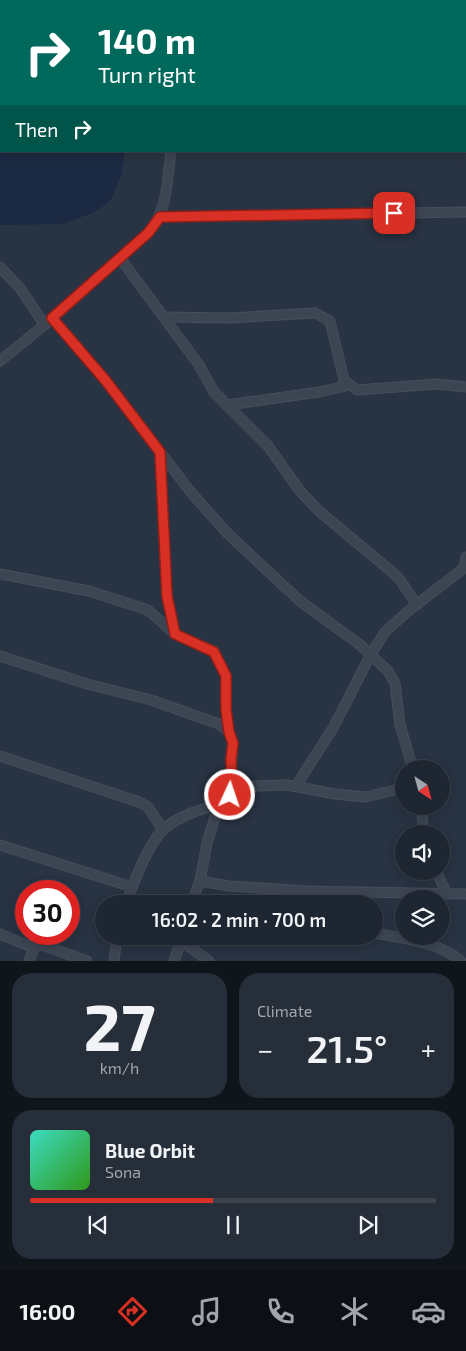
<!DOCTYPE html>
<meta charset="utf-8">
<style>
:root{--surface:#1e2632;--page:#262e3a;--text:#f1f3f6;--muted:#a1a5ac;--line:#3c434d;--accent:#d93025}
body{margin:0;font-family:"Exo 2",sans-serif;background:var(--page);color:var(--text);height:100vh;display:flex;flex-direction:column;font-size:19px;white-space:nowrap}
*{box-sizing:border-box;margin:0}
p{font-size:16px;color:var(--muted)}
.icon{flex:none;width:28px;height:28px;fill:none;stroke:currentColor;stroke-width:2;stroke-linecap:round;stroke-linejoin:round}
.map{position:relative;height:961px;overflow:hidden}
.details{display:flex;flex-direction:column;gap:12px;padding:12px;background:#10151c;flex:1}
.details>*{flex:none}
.top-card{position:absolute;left:0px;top:0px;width:466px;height:152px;box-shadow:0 2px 12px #0003,0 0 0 1px var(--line);background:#00695c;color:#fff;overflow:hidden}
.needle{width:32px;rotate:144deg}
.buttons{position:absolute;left:395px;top:760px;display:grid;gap:10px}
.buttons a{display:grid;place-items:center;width:55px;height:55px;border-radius:50%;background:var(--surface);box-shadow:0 2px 12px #0003,0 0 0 1px var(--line);font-size:25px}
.speed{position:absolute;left:15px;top:880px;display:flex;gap:10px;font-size:25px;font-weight:700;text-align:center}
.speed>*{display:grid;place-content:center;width:65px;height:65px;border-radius:50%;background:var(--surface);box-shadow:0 2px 12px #0003,0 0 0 1px var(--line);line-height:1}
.speed .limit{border:8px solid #d22;background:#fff;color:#111}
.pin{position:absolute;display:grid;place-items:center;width:42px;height:42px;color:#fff;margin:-21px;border-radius:10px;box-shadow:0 2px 8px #0006}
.me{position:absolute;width:55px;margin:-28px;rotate:3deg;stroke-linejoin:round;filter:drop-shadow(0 0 4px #0008)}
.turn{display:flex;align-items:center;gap:18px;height:105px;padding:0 15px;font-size:22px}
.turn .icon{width:65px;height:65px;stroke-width:2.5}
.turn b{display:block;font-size:35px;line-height:42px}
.then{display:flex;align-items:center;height:48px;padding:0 15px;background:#0003;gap:10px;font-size:19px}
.big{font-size:38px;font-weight:600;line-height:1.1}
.details .card{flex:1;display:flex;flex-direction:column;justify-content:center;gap:8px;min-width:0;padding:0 18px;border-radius:20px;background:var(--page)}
.details .dial{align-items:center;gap:0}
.dial b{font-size:65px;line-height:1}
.song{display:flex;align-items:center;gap:15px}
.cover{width:60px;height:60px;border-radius:8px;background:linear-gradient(135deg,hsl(170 70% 55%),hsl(110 70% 35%))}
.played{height:5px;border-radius:2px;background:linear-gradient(90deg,var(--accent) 45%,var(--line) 45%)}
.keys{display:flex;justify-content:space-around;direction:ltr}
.heat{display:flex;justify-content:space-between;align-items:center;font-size:28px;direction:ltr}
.details .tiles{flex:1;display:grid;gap:12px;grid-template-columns:1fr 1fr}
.card:last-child{grid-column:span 2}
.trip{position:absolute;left:95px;top:895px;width:288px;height:50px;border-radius:25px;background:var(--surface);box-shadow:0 2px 12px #0003,0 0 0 1px var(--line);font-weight:600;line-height:50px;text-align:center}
.tab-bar{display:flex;height:80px;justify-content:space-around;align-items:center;background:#0c0f14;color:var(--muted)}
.tab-bar .icon{width:35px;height:35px}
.tab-bar .active{color:var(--accent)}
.tab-bar b{font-size:22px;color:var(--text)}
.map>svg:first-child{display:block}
.water{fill:#1b2942}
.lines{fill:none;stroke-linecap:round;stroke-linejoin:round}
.street-casing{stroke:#464e5c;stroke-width:11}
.street{stroke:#3d4553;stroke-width:9}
.route-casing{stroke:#8d1f18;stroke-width:12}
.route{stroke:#d93025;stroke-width:9}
</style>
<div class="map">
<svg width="466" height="961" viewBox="0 0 466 961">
<rect width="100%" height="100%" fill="#283343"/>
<!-- water -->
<path class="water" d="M 0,0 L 133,0 L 1,1 L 1,151 L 124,151 L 122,173 L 110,201 L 95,212 L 62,224 L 0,225 Z"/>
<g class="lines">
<!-- street casing -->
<g class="street-casing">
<g id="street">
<path d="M 187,1 L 187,0"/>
<path d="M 465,116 L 466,116"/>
<path d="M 159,217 L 466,212"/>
<path d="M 120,258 L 199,365 L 214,392 L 268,446 L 300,491 L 319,511 L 398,577 L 417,605"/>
<path d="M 0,267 L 20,288 L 44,324"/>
<path d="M 165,317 L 230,318 L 315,313 L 330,321 L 344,380 L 357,390 L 437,384 L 466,387"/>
<path d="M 53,318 L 106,381 L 189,490 L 227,533 L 300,601 L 359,644 L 388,671 L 395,683 L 400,725 L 413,769"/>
<path d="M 0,361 L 53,318 L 148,233 C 168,210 167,181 171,151"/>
<path d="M 227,405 L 319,392 L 350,385"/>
<path d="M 160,452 L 167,596 L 175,634 L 214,651 L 226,676 L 226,709 L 229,732"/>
<path d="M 0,574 L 89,591 L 148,610 L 175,634"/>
<path d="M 0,656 L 87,684 L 151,700 L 219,724 L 229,732 L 233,743 L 230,795"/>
<path d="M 0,756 L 139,802 L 148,807 L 163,830"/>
<path d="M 296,786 L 333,728 L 371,654 L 385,632 L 407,612 L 464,568 L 466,557"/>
<path d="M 421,806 L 424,834"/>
<path d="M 0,845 L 132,887"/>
<path d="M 436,871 L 447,894"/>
<path d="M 200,881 L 207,843 L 216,814 L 221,804 L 236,790 L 257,786 L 287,785 L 335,794 L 365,797 L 404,788"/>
<path d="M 126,904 C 133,884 149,842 165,828 C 180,815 202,809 221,804"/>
<path d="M 191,904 L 200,881 L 229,886 L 306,891 L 466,894"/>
<path d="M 305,904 L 306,891"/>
<path d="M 374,933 C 403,938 438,942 461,961"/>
<path d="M 0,934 L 34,948"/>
<path d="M 181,941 L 209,961"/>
<path d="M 29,961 L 34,948 L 39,944 L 87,961"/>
<path d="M 114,961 L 117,936"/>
<path d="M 174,961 L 182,937"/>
</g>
</g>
<!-- street -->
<use href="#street" class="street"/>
</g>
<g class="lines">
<!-- route casing -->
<g class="route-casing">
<path id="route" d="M 230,795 L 232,788 L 231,759 L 233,743 L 229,732 L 226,709 L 226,676 L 214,652 L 175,634 L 167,596 L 160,452 L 106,381 L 52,318 L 148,233 L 160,217 L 394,213"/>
</g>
<!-- route -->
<use href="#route" class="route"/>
</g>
</svg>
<div class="buttons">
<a><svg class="needle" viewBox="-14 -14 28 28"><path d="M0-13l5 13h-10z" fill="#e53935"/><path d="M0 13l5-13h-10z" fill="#a1a5ac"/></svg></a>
<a><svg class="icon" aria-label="sound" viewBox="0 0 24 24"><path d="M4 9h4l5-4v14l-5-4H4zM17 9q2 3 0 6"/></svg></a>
<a><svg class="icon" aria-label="layers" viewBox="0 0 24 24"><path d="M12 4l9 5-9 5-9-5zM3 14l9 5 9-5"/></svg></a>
</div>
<div class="speed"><div class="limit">30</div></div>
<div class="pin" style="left:394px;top:213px;background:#d93025"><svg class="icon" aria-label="arrive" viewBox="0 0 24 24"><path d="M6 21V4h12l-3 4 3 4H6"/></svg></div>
<svg class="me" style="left:230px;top:795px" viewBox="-20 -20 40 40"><circle r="17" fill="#d93025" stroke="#fff" stroke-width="3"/><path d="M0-11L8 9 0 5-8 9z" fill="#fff"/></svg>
<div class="trip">16:02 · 2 min · 700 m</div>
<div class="top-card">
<div class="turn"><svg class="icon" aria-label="right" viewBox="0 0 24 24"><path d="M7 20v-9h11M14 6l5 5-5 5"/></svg><div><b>140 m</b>Turn right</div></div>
<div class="then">Then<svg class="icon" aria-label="right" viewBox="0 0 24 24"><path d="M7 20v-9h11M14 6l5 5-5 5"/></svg></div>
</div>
</div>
<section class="details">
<div class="tiles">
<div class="card dial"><b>27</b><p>km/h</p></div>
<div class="card"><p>Climate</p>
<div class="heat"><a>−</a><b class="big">21.5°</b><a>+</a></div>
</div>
<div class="card">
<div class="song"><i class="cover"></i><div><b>Blue Orbit</b><p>Sona</p></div></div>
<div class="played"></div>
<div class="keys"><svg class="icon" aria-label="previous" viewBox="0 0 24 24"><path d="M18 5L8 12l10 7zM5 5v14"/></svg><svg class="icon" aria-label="pause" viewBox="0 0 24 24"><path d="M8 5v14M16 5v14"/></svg><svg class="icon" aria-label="next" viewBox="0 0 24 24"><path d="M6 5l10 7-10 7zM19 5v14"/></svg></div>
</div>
</div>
</section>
<nav class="tab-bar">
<b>16:00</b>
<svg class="icon active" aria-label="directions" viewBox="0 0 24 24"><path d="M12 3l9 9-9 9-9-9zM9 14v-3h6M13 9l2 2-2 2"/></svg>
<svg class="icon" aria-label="music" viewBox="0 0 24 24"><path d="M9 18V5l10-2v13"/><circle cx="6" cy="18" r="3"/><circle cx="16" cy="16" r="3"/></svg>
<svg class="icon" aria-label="phone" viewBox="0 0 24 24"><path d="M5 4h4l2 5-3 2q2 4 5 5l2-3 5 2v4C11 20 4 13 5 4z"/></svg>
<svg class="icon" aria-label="climate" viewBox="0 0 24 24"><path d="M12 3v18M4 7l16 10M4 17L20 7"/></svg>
<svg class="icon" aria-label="car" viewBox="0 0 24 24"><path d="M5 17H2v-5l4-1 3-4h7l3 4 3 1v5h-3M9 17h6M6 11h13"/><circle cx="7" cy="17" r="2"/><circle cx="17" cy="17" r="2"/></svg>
</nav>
